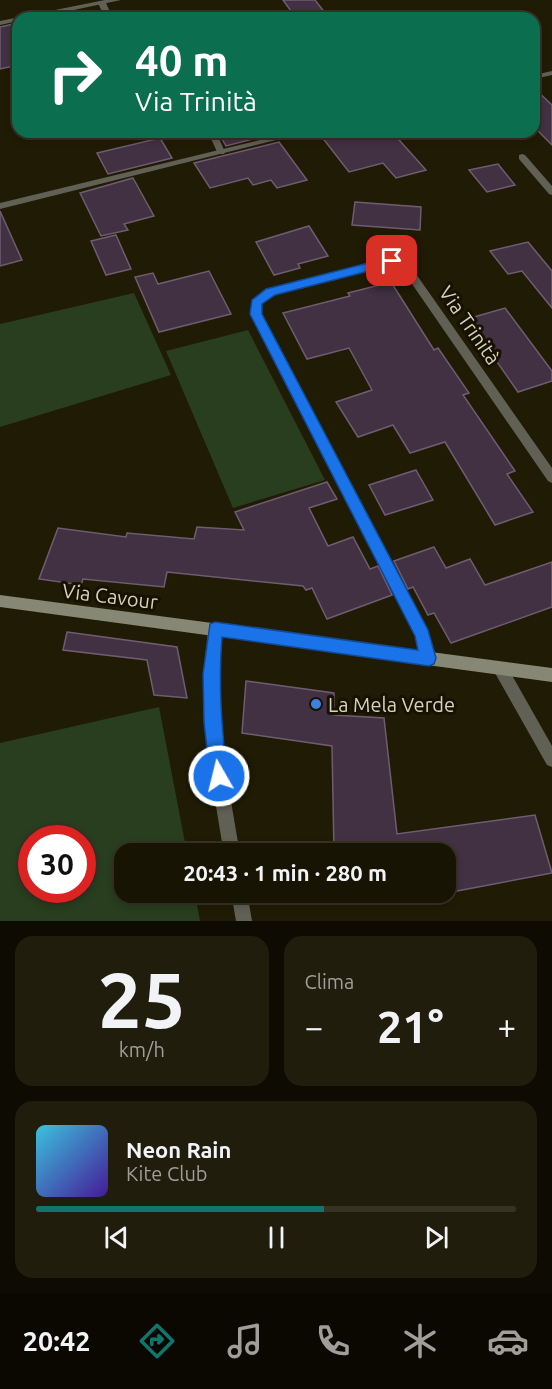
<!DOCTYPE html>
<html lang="it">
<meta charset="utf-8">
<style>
:root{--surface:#181403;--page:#211d0d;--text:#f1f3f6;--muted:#9f9e9a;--line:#363325;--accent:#0f766e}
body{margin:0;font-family:Ubuntu,sans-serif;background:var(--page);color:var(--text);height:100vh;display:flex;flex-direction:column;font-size:22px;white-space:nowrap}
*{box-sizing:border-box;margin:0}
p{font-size:20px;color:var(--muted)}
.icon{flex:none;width:33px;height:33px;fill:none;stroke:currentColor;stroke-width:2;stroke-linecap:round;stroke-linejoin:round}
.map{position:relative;height:921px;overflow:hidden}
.side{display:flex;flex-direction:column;gap:15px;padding:15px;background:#0d0b02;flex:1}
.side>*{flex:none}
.banner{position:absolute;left:12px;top:12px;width:528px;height:126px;border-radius:18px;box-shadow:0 3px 9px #0003,0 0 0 2px var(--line);background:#0b6e4f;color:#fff;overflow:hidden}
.speed{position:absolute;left:18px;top:825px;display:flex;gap:12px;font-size:30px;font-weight:700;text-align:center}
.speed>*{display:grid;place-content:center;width:78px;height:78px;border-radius:50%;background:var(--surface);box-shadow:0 3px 9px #0003,0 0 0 2px var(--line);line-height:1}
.speed .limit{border:9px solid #d22;background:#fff;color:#111}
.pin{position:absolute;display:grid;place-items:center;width:51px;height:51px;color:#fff;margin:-26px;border-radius:12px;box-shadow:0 3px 9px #0006}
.me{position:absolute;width:66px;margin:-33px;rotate:352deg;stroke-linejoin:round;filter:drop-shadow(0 0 4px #0008)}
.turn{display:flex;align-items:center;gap:21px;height:126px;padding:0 24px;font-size:27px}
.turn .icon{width:78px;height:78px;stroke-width:2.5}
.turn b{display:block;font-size:42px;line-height:51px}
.big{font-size:45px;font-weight:600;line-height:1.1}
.side .widget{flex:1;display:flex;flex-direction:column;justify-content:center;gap:9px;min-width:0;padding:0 21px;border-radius:18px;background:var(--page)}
.side .dial{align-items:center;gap:0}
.dial b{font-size:78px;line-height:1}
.song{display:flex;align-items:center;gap:18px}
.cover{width:72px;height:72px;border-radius:9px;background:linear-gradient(135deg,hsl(190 70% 55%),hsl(260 70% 35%))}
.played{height:6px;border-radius:3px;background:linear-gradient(90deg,var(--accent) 60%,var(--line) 60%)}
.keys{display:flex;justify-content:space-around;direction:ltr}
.heat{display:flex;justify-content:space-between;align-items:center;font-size:33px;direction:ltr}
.side .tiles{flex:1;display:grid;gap:15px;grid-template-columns:1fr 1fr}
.widget:last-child{grid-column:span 2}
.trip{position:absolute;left:114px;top:843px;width:342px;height:60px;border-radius:18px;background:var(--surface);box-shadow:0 3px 9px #0003,0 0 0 2px var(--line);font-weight:600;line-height:60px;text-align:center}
.dock{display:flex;height:96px;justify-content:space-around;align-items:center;background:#0a0801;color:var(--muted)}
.dock .icon{width:42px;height:42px}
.dock .active{color:var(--accent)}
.dock b{font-size:27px;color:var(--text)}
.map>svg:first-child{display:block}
.green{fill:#283e1e;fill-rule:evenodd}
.building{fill:#423043;stroke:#705c70;stroke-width:1.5}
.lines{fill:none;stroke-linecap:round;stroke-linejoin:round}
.lane{fill:#606054;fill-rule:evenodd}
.street{fill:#606054;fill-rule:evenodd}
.secondary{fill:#878775;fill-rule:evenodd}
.route{fill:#1a73e8;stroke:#114b97;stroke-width:1.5}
.shop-dot{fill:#3f7fe0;stroke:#171200;stroke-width:2}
.labels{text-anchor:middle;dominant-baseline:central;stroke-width:6;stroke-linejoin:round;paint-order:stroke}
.street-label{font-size:20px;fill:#d5d2c3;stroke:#171200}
.poi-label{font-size:20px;fill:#d5d2c3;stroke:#171200;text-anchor:start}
</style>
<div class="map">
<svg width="552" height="921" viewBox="0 0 552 921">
<rect width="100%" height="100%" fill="#201b04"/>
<!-- green -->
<g class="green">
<path d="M 134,293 L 171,375 L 0,427 L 0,324 Z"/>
<path d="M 248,330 L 325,480 L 233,508 L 166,351 Z"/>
<path d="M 159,707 L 187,853 L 124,854 L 124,892 L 195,893 L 200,921 L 0,921 L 0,743 ZM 82,838 L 82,890 L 32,890 L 32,838 Z"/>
</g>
<!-- building -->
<g class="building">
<path d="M 283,0 L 315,0 L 329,18 L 296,18 Z"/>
<path d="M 18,23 L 18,65 L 0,69 L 0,27 Z"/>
<path d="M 534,88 L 552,105 L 552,145 L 534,127 Z"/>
<path d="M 218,132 L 272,132 L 273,134 L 226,146 Z"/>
<path d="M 318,132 L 392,132 L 426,170 L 396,178 L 383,163 L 349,172 Z"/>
<path d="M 160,138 L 172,158 L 108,174 L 97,153 Z"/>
<path d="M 279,142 L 307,180 L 277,188 L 271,180 L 253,185 L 248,178 L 210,188 L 194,163 Z"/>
<path d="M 498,164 L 515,185 L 487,192 L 469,170 Z"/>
<path d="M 133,178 L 154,216 L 124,224 L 128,230 L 101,236 L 80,193 Z"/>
<path d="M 355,202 L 421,207 L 420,230 L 352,225 Z"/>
<path d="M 0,211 L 22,260 L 0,266 Z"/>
<path d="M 309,226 L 328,256 L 298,264 L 300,268 L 274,275 L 256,242 Z"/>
<path d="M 116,235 L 131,269 L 106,275 L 91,241 Z"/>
<path d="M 528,242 L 552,271 L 552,308 L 522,271 L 508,274 L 490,251 Z"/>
<path d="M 209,271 L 231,314 L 159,332 L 135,277 L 153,273 L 158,284 Z"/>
<path d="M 391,282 L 434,350 L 438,348 L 469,393 L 463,395 L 515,471 L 507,474 L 533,512 L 495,525 L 445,442 L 410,453 L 393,425 L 358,437 L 336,402 L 372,390 L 349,348 L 307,359 L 283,313 L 350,296 L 348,293 Z"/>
<path d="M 505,308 L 552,371 L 552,381 L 518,392 L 467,319 Z"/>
<path d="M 416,470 L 433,500 L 385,515 L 369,485 Z"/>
<path d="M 327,482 L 337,499 L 309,508 L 328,546 L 353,537 L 370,569 L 378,566 L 392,595 L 327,619 L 312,588 L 306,590 L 303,586 L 167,572 L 164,587 L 83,579 L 81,585 L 39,579 L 58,528 L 126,537 L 127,533 L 194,539 L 197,527 L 244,530 L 235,512 Z"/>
<path d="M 434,547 L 446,568 L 470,559 L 485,585 L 552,562 L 552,607 L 451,643 L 434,613 L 428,615 L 413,587 L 408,589 L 394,561 Z"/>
<path d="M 67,632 L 177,647 L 187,698 L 154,695 L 147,660 L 63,650 Z"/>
<path d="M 246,681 L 334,693 L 334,715 L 384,718 L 397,834 L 535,815 L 552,873 L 446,893 L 446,854 L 334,854 L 332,746 L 242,733 Z"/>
</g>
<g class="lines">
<!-- lane -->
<g class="lane">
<path d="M 99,1 L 105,1 L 113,18 L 105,18 L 98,3 Z"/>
<path d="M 208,132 L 216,132 L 225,152 L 224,154 L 218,154 Z"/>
<path d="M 522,154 L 525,155 L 552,186 L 552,195 L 549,194 L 519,159 L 519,155 Z"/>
</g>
<!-- street -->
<g class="street">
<path d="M 105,0 L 121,0 L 36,18 L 18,18 L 18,21 L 0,25 L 0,21 Z"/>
<path d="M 552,71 L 552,75 L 534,79 L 534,75 Z"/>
<path d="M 293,132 L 308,132 L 0,209 L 0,203 Z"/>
<path d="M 391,258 L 409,264 L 552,468 L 552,483 L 548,481 L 401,268 L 390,264 L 381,265 L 275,295 L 261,304 L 261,314 L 428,631 L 435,659 L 433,664 L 428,665 L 423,664 L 416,636 L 251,314 L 252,300 L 267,290 L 381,259 Z"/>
<path d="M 215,623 L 220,625 L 222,629 C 221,644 218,660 218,675 C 218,735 230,794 240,854 L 224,854 C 214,794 203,735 204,675 C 204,660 207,644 208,629 L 210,625 Z"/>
<path d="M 500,662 L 505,663 L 552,746 L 552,767 L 547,765 L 495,673 L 493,668 L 495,663 Z"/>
<path d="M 231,892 L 247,892 L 252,921 L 236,921 Z"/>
</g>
<!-- secondary -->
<path class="secondary" d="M 0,595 L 552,668 L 552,682 L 0,607 Z"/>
</g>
<!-- route -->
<path class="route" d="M 392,257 L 397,261 L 396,264 L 275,295 L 262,304 L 262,314 L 428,630 L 436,658 L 434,664 L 429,666 L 222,637 C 218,684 222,729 227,776 L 225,782 L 219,784 L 212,782 L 210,776 L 204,722 L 203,674 L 210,624 L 215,622 L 418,650 L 415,636 L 250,314 L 252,300 L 266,289 Z"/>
<!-- markers -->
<circle class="shop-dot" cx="316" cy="704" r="6"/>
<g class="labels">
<!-- street labels -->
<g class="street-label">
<text transform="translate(470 325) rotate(55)">Via Trinità</text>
<text transform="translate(110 596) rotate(7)">Via Cavour</text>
</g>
<!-- poi labels -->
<g class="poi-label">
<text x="328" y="704">La Mela Verde</text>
</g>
</g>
</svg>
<div class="speed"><div class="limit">30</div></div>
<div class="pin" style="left:392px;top:261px;background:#d93025"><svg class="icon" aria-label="arrive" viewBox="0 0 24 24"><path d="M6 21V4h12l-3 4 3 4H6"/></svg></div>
<svg class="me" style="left:219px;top:776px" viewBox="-20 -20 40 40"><circle r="17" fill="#1a73e8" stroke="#fff" stroke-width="3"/><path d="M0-11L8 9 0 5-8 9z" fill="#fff"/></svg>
<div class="trip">20:43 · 1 min · 280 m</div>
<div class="banner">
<div class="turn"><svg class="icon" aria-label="right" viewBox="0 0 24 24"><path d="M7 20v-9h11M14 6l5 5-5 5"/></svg><div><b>40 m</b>Via Trinità</div></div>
</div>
</div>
<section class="side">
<div class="tiles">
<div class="widget dial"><b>25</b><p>km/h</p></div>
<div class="widget"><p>Clima</p>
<div class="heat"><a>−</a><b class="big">21°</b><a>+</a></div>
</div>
<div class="widget">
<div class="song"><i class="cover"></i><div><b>Neon Rain</b><p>Kite Club</p></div></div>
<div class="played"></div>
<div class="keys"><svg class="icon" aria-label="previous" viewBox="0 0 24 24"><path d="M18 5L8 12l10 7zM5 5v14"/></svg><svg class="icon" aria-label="pause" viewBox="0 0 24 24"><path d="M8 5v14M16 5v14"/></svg><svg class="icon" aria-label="next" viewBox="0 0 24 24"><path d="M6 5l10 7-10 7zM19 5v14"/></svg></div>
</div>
</div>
</section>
<nav class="dock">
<b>20:42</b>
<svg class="icon active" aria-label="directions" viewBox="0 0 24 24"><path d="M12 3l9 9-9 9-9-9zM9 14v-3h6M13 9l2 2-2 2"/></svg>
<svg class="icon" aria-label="music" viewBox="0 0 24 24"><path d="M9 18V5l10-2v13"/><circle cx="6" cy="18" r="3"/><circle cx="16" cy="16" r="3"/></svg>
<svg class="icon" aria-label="phone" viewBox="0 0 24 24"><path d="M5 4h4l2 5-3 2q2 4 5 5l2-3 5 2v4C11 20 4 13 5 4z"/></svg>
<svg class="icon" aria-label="climate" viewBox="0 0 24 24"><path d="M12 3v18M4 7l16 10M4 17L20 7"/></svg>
<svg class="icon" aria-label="car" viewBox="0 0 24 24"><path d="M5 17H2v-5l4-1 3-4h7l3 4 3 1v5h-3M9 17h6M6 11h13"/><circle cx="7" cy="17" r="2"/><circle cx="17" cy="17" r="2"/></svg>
</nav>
